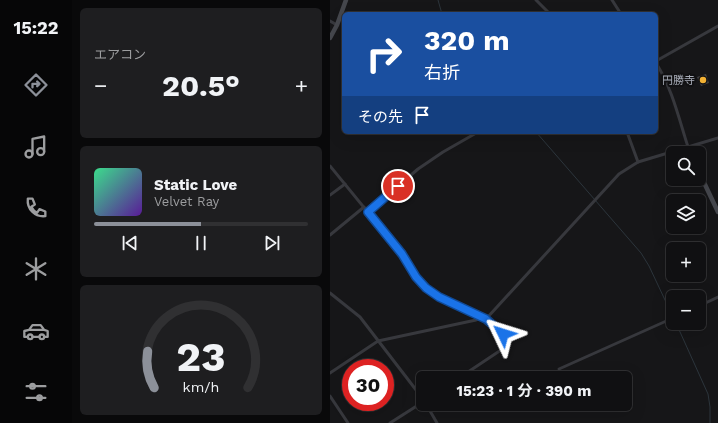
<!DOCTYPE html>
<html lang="ja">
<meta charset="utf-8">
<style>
:root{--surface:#101012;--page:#1e1e20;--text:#f1f3f6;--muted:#9c9d9f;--line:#303032;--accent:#8c9099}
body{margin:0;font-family:"Work Sans","Noto Sans JP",sans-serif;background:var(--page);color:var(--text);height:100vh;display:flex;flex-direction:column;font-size:15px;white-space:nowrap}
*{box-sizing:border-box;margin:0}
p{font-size:13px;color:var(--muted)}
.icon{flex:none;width:22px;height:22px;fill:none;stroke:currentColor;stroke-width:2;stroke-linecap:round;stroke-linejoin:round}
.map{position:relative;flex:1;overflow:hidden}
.details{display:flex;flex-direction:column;gap:8px;padding:8px;background:#09090a;width:258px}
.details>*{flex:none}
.top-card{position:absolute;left:12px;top:12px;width:316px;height:122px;border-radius:6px;box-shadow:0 4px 16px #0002,0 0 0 1px var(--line);background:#1a4fa0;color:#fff;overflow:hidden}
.controls{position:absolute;left:336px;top:146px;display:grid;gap:8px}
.controls a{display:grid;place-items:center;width:40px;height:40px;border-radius:6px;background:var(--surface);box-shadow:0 4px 16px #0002,0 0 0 1px var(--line);font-size:20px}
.speed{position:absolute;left:12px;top:359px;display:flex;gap:8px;font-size:20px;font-weight:700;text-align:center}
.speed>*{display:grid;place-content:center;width:52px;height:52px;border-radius:50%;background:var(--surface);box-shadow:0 4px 16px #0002,0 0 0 1px var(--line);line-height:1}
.speed .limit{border:6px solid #d22;background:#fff;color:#111}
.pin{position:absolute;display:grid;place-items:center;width:34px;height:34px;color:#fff;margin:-17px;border:2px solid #fff;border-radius:50%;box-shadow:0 1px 4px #0007}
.me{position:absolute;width:44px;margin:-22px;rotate:311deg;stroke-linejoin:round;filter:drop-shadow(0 0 3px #0008)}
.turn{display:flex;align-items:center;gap:14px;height:84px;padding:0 16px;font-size:18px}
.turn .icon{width:52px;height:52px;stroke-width:2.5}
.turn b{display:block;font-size:28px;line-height:34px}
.then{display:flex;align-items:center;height:38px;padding:0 16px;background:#0003;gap:8px;font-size:15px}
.big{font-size:30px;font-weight:700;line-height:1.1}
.details .card{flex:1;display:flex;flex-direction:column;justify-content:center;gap:6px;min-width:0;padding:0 14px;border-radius:6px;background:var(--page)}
.details .dial{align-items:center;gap:0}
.dial svg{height:104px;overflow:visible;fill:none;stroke:var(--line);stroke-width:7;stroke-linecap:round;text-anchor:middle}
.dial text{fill:var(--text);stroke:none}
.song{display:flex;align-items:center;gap:12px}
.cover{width:48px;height:48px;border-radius:6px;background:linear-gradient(135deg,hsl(150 70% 55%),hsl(270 70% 35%))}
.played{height:4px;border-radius:2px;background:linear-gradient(90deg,var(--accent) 50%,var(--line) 50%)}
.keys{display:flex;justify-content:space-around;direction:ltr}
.heat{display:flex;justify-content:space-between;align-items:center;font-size:22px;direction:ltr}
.trip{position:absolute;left:86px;top:371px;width:216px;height:40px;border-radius:6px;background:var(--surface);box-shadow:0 4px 16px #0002,0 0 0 1px var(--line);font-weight:700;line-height:40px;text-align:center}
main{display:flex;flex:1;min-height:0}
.tab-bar{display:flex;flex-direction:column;width:72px;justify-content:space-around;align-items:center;background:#060607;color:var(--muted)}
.tab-bar .icon{width:28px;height:28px}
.tab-bar .active{color:var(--accent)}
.tab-bar b{font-size:18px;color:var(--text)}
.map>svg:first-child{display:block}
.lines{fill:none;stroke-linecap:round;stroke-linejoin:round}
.stream{stroke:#2c353c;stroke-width:1}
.building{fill:#404145}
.street{stroke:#37383d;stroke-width:3}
.secondary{stroke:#45474d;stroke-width:4.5}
.route-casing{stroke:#114b97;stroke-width:10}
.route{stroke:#1a73e8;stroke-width:7}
.poi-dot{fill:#f2b134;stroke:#111113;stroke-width:1.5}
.labels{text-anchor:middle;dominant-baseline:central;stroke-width:4;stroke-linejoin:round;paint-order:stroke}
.poi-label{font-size:11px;fill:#a8adb8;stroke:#111113;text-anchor:end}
</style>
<main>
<nav class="tab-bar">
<b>15:22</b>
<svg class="icon active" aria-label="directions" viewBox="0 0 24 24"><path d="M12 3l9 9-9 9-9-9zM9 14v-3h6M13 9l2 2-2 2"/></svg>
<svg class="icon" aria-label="music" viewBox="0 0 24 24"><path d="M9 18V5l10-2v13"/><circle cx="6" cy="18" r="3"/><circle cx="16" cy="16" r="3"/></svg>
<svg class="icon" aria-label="phone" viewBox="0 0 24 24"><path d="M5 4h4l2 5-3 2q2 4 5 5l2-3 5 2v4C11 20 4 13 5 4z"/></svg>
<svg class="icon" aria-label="climate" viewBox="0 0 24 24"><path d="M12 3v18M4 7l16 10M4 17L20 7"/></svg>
<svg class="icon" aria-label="car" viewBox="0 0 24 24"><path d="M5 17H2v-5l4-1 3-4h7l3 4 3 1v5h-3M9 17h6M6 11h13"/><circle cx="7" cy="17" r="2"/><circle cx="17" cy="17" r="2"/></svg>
<svg class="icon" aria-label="filters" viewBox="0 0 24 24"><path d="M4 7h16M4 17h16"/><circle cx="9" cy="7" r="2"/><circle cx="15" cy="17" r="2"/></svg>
</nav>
<section class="details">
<div class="card"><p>エアコン</p>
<div class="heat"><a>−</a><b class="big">20.5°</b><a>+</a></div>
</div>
<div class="card">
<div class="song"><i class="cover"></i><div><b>Static Love</b><p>Velvet Ray</p></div></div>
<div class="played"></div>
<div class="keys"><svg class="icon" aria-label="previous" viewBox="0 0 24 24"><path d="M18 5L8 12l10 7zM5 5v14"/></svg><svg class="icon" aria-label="pause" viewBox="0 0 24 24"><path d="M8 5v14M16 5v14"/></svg><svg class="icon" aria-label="next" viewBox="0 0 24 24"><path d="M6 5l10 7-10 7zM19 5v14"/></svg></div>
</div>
<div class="card dial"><svg viewBox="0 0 100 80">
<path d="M14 69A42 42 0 1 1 86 69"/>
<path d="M14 69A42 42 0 0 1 9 41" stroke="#8c9099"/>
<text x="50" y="56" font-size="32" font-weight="700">23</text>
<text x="50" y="72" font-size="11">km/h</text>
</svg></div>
</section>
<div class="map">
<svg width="388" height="423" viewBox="0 0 388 423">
<rect width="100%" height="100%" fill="#161618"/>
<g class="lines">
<!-- stream -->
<g class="stream">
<path d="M 108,0 L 112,14"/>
<path d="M 206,132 L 311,253 L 319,266 L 343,317"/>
<path d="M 346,323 L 378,394 L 380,407 L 380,423"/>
</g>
</g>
<!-- building -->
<path class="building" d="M 376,74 L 379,83 L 371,86 L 367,77 Z"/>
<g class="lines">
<!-- street -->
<g class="street">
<path d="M 206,0 L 220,14"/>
<path d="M 282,0 L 291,14"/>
<path d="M 0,21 L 7,25"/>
<path d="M 326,61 L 388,26"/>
<path d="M 326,63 C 342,88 349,119 358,147"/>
<path d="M 297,132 L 308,162"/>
<path d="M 0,166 L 72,254 L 86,277 L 96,288 L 109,297 L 156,319 L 181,341 L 174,348 L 129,378"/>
<path d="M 0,195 L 15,184"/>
<path d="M 38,212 L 88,169 L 113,152 L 148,132"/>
<path d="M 0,235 L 34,207"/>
<path d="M 0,293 L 30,317 L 93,399"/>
<path d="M 369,306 L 388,297"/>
<path d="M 156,319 L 289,174 L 308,162 L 388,138"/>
<path d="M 229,369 L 343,318"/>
<path d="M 0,373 L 48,341 L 146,320 L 151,317"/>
<path d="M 0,396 L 18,423"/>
<path d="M 96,404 L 107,423"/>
<path d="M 60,423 L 93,402"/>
</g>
<!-- secondary -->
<g class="secondary">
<path d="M 0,38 L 7,25 L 16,0"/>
<path d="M 358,147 L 360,153"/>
<path d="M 369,172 L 388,212"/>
</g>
</g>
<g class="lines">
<!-- route casing -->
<g class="route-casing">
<path id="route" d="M 68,186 L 38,212 L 72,254 L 86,277 L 96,288 L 109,297 L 156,319 L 173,334"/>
</g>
<!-- route -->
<use href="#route" class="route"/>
</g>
<!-- markers -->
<circle class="poi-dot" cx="373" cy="80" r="4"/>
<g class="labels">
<!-- poi labels -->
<g class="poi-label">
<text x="365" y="80">円勝寺</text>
</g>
</g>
</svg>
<div class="controls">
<a><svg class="icon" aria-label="search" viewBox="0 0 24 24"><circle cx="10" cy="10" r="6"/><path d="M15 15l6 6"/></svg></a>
<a><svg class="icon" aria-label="layers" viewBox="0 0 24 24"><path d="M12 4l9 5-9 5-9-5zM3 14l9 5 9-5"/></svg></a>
<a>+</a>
<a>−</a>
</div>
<div class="speed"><div class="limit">30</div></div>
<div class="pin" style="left:68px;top:186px;background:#d93025"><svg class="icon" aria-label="arrive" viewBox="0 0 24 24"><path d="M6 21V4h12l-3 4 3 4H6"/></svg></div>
<svg class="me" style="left:173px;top:334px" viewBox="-20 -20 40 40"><path d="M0-17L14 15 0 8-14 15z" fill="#1a73e8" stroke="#fff" stroke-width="4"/></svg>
<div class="trip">15:23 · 1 分 · 390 m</div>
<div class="top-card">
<div class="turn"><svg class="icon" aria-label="right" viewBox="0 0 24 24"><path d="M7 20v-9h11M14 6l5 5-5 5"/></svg><div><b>320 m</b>右折</div></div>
<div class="then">その先<svg class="icon" aria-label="arrive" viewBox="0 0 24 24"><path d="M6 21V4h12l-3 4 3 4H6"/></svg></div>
</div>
</div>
</main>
